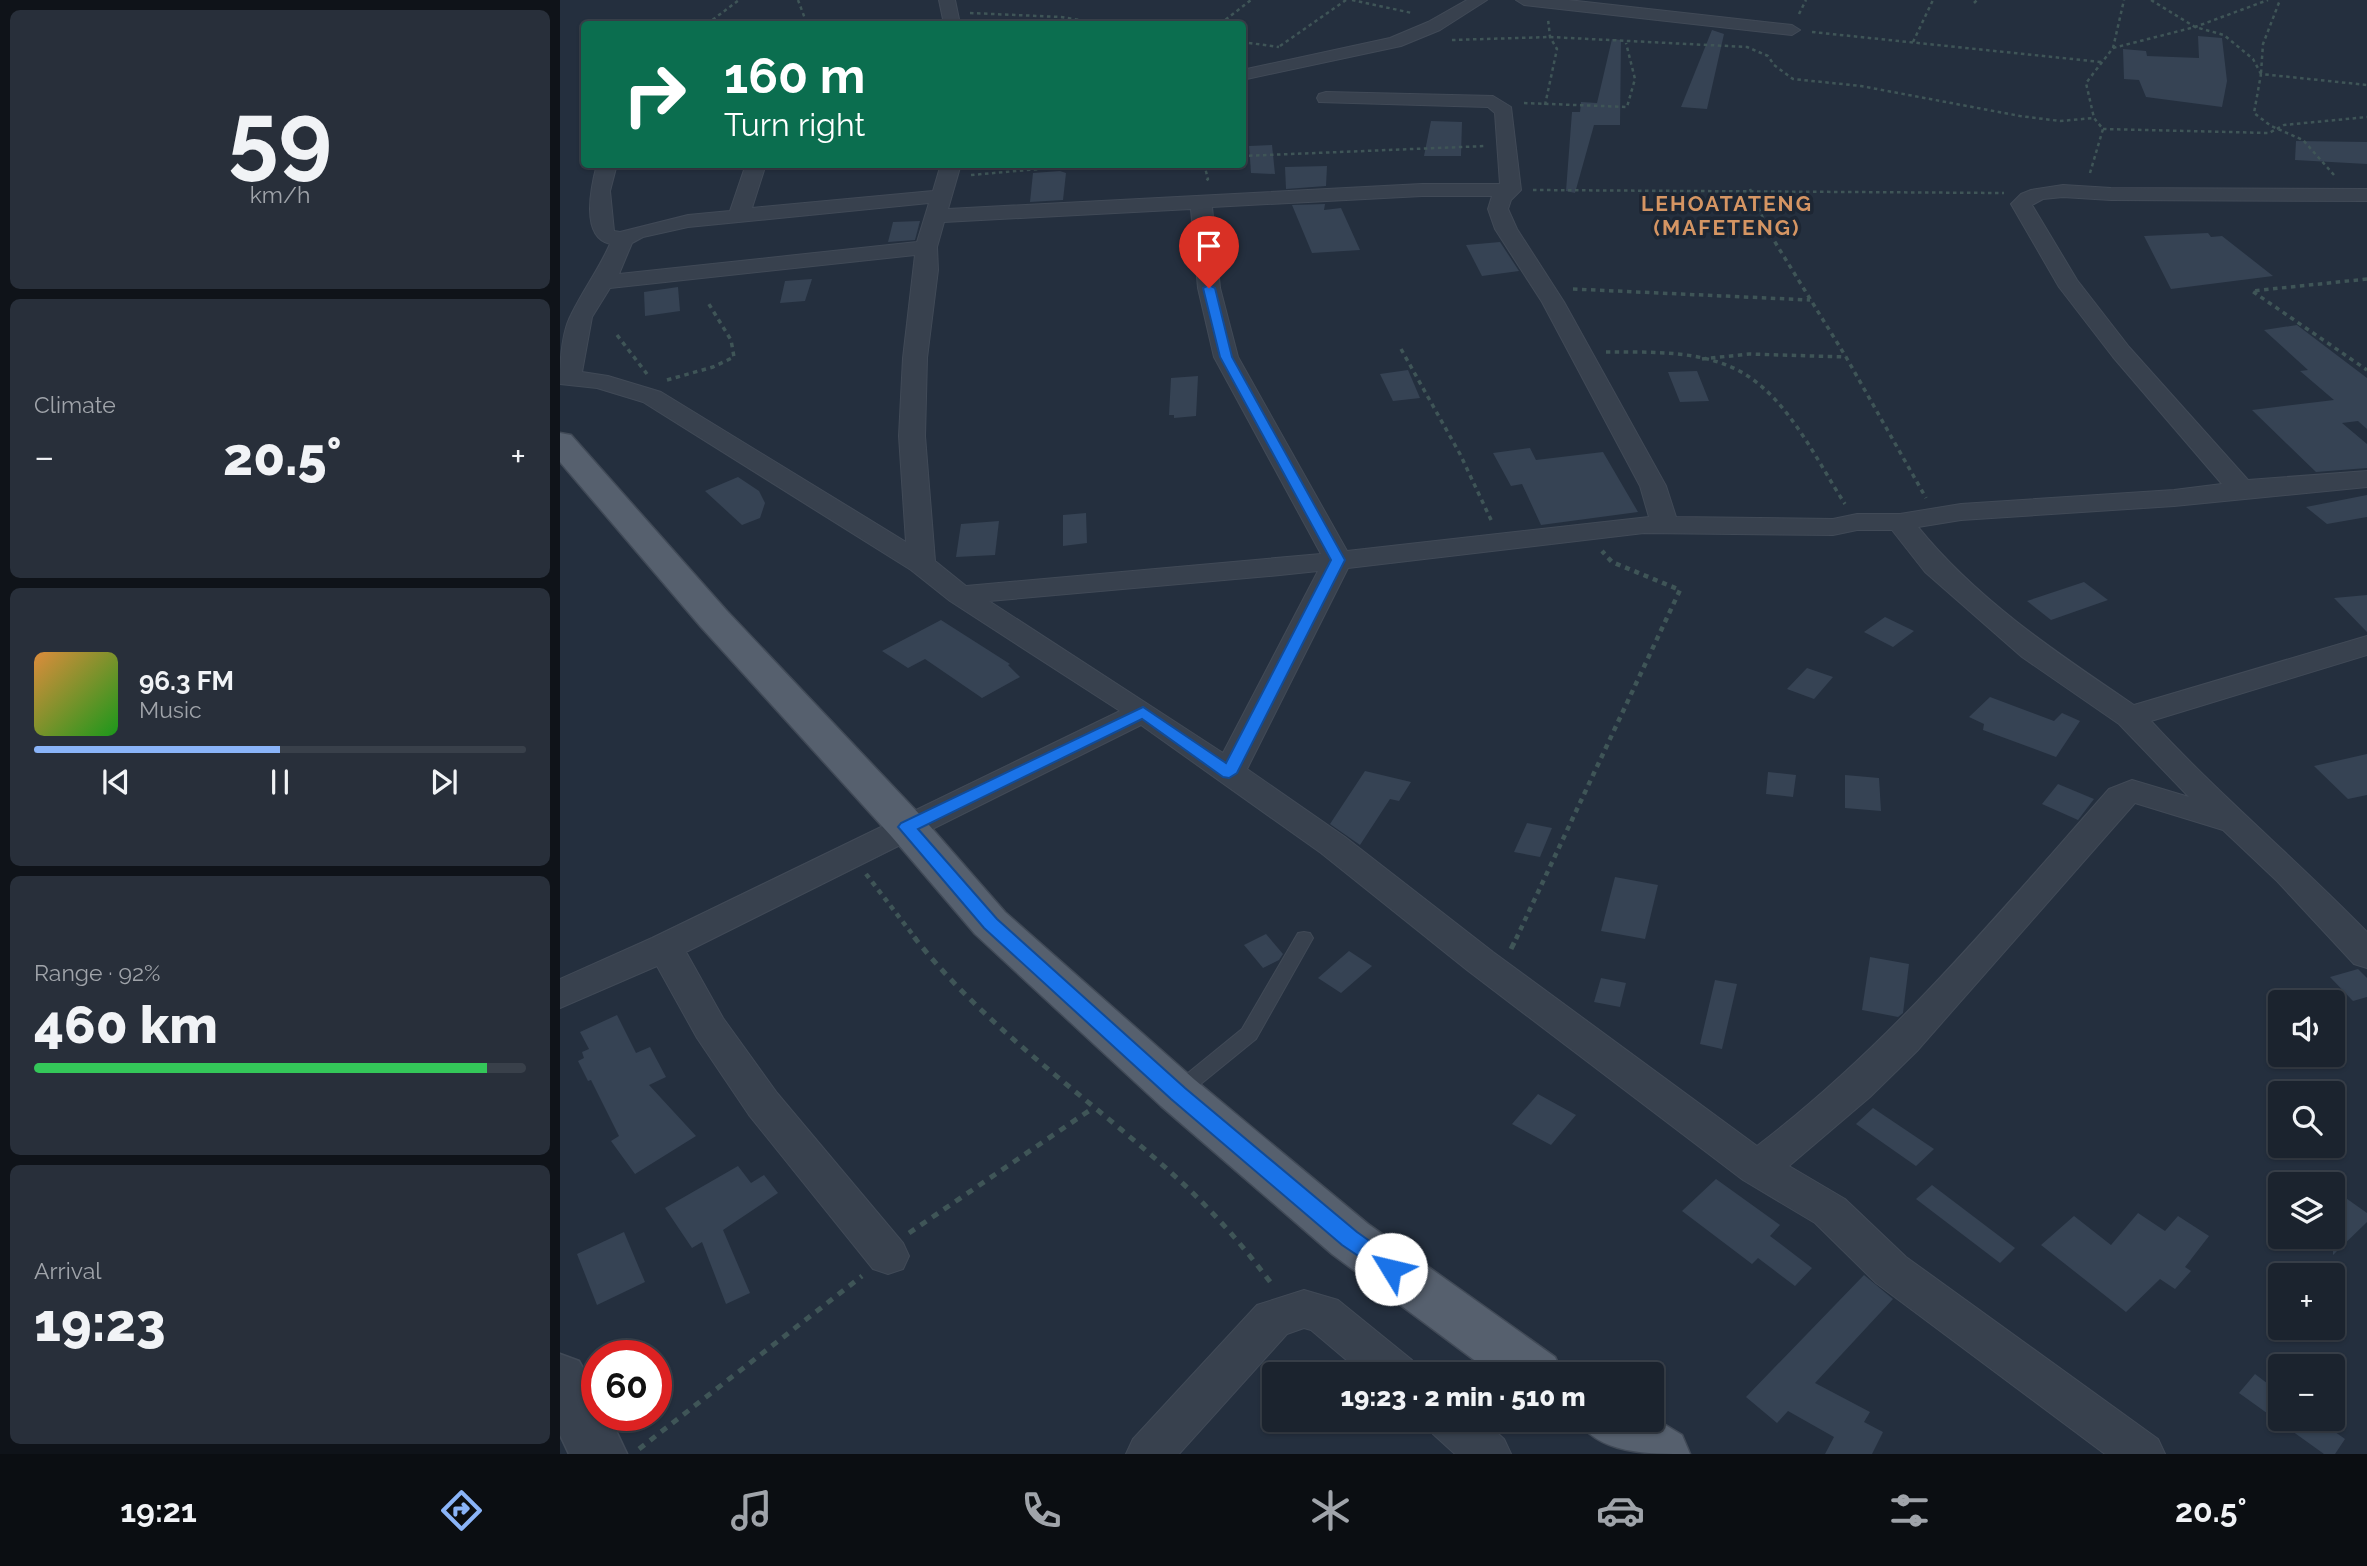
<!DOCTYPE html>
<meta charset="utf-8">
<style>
:root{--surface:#1b232e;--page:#282f3a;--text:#f1f3f6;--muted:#a0a4aa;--line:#39404a;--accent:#8ab4f8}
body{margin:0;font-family:Raleway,sans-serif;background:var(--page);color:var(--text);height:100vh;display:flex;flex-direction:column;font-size:26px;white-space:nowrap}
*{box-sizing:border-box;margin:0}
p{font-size:23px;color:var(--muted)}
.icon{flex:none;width:38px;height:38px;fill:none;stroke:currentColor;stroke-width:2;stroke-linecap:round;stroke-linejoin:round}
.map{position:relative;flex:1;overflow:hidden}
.details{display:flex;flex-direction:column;gap:10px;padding:10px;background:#0f1319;width:560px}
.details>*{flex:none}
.guide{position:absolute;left:21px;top:21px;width:665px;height:147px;border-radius:7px;box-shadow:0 2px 5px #0004,0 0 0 2px var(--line);background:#0b6e4f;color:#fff;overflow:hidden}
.tools{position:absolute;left:1708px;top:990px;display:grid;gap:14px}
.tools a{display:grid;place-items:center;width:77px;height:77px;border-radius:7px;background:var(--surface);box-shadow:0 2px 5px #0004,0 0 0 2px var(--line);font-size:35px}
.speed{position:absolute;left:21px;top:1340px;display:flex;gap:14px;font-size:35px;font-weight:700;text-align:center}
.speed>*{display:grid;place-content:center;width:91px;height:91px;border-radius:50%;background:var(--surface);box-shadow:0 2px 5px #0004,0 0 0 2px var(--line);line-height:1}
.speed .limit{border:10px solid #d22;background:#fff;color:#111}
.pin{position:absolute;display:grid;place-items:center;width:60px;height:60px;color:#fff;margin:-72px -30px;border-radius:50% 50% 50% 0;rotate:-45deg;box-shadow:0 0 7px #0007}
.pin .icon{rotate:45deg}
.me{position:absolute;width:77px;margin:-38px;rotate:306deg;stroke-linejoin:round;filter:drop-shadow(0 0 5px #0008)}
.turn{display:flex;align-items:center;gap:24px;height:147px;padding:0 28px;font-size:32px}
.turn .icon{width:91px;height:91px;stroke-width:2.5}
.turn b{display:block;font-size:49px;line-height:60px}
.big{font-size:52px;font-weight:800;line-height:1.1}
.details .tile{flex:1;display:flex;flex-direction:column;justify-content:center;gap:10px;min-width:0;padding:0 24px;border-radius:10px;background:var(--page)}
.details .dial{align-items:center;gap:0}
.dial b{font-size:91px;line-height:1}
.song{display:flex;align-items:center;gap:21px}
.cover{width:84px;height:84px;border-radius:10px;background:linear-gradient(135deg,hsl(30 70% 55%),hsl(120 70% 35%))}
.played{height:7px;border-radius:4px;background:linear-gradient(90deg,var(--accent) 50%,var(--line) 50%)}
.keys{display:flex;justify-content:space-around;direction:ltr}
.heat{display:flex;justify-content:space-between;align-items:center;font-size:38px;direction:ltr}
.charge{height:10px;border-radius:5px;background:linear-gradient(90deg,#34c759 92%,var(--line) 0)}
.trip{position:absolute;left:702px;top:1362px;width:402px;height:70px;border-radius:7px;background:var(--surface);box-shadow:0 2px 5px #0004,0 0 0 2px var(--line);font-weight:800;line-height:70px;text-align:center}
.menu{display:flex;height:112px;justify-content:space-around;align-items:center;background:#0b0e12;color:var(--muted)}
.menu .icon{width:49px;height:49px}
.menu .active{color:var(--accent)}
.menu b{font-size:32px;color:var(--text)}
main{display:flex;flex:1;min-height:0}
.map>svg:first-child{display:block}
.building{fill:#364354}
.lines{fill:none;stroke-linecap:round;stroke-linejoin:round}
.service-casing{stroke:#414a57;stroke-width:2}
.minor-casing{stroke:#414a57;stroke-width:2}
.tertiary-casing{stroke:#414a57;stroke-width:3}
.primary-casing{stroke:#414a57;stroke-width:3}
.path-far3{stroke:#3f5557;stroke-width:2.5;stroke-dasharray:3.5 3.5;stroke-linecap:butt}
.path-far2{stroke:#3f5557;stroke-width:3.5;stroke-dasharray:4.5 4.5;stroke-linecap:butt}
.path-far1{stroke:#3f5557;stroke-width:4.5;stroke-dasharray:5 5;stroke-linecap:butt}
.path{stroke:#3f5557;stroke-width:5;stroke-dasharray:7 7;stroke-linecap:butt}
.service{fill:#38414e;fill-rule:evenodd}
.minor{fill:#38414e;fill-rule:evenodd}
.tertiary{fill:#38414e;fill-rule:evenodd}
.primary{fill:#56606e;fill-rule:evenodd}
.route{fill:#1a73e8;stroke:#114b97;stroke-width:2}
.labels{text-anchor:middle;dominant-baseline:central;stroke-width:7;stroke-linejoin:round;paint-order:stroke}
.far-district-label{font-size:21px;font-weight:bold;letter-spacing:2px;fill:#d59563;stroke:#1d2633}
</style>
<main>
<section class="details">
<div class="tile dial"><b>59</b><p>km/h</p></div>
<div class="tile"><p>Climate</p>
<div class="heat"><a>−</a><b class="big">20.5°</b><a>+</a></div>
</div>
<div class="tile">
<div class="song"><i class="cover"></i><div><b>96.3 FM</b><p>Music</p></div></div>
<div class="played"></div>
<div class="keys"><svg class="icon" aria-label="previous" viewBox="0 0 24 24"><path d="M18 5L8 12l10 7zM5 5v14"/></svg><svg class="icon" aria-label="pause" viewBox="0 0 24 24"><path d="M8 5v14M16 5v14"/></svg><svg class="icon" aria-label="next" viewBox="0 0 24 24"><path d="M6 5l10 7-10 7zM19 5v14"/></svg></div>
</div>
<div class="tile"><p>Range · 92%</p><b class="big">460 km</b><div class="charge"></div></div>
<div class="tile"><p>Arrival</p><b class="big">19:23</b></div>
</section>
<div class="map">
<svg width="1807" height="1454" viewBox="0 0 1807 1454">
<rect width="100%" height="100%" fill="#242f3e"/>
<!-- building -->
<g class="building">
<path d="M 1152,30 L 1164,34 L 1147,109 L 1121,107 Z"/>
<path d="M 1638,36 L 1662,38 L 1667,81 L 1662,107 L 1586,97 L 1579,80 L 1564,79 L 1563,49 L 1586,51 L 1587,56 L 1639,58 Z"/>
<path d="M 1052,39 L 1061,40 L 1060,125 L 1034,125 L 1015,193 L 1006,191 L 1012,112 L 1020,112 L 1021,102 L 1037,103 Z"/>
<path d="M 871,121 L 902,122 L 901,156 L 864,156 Z"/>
<path d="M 1736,141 L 1807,142 L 1807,164 L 1735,160 Z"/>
<path d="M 712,145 L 715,174 L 691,173 L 689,146 Z"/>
<path d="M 767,166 L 766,186 L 726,189 L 725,167 Z"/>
<path d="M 500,171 L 506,173 L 503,200 L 470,202 L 473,173 Z"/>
<path d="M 765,204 L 764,210 L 781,208 L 800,250 L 752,253 L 732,205 Z"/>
<path d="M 360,221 L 355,240 L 328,242 L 333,222 Z"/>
<path d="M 1648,233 L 1651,237 L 1662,236 L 1713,276 L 1611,289 L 1584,236 Z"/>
<path d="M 940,242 L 959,271 L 922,276 L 906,245 Z"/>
<path d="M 252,279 L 245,301 L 220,303 L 225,281 Z"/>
<path d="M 118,287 L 120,311 L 85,316 L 84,292 Z"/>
<path d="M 1737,325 L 1807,378 L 1807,429 L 1798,421 L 1782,423 L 1807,444 L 1807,468 L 1756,472 L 1692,410 L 1774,400 L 1740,371 L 1748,370 L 1704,330 Z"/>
<path d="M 848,370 L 860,398 L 833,401 L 820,374 Z"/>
<path d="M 1137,371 L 1149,401 L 1120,402 L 1108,372 Z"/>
<path d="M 638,376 L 636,416 L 614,418 L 614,415 L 609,415 L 611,378 Z"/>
<path d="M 970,448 L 976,460 L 1043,452 L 1078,512 L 981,525 L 962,484 L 951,486 L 933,453 Z"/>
<path d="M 178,477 L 199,491 L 205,503 L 200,518 L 182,525 L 145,491 Z"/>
<path d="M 1807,495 L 1807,517 L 1767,524 L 1746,507 Z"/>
<path d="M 526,513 L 527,543 L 503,546 L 503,515 Z"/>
<path d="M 439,521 L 435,555 L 396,557 L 401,524 Z"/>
<path d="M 1524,582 L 1548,600 L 1491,620 L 1467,601 Z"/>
<path d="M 1807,595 L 1807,632 L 1774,598 Z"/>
<path d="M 1325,617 L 1354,631 L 1333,647 L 1304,632 Z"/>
<path d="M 381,620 L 450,664 L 448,665 L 460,677 L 422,698 L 365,659 L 348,668 L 322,651 Z"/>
<path d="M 1247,668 L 1273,677 L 1254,699 L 1227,689 Z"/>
<path d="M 1430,697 L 1494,721 L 1502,713 L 1520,721 L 1496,757 L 1423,730 L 1424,724 L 1409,717 Z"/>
<path d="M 1807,754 L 1807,795 L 1788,799 L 1754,766 Z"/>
<path d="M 805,771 L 851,782 L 839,801 L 830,799 L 800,845 L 770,824 Z"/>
<path d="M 1208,772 L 1236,775 L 1233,797 L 1206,794 Z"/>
<path d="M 1285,775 L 1319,778 L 1321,811 L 1285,808 Z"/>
<path d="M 1498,784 L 1534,799 L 1518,820 L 1482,804 Z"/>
<path d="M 967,823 L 992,828 L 980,857 L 954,852 Z"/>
<path d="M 1055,877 L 1098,885 L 1085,939 L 1041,931 Z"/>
<path d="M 706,934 L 723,954 L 719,960 L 703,968 L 684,945 Z"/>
<path d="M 789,951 L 812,966 L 781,993 L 758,978 Z"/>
<path d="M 1310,957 L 1349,964 L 1343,1013 L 1338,1017 L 1302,1010 Z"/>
<path d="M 1798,969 L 1807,978 L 1807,997 L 1793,1001 L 1770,977 Z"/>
<path d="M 1041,978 L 1066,983 L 1060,1007 L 1034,1002 Z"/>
<path d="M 1155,980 L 1177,984 L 1162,1049 L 1140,1044 Z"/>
<path d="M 57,1015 L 76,1053 L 90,1047 L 106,1077 L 89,1085 L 136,1136 L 75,1174 L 51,1141 L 59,1136 L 31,1080 L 28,1081 L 18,1061 L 24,1058 L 22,1052 L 29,1049 L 20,1032 Z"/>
<path d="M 978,1094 L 1016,1115 L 991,1145 L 952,1124 Z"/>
<path d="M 1313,1108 L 1374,1149 L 1356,1166 L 1296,1124 Z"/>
<path d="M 178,1166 L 191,1183 L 204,1175 L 218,1193 L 163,1230 L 190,1293 L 166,1304 L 142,1242 L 132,1248 L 105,1208 Z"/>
<path d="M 1156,1179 L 1220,1225 L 1210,1236 L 1252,1268 L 1235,1286 L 1198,1258 L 1192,1264 L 1122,1211 Z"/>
<path d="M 1372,1185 L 1455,1248 L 1440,1263 L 1356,1199 Z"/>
<path d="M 1773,1189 L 1807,1213 L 1807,1222 L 1773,1255 Z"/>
<path d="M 1578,1213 L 1605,1231 L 1618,1216 L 1649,1236 L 1625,1267 L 1631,1271 L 1615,1289 L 1600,1279 L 1566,1312 L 1481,1245 L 1514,1216 L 1551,1245 Z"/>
<path d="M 64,1232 L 85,1282 L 37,1305 L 17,1254 Z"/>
<path d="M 1304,1275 L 1333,1299 L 1255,1383 L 1310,1412 L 1304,1422 L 1323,1432 L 1312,1454 L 1265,1454 L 1274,1437 L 1228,1411 L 1217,1423 L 1186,1397 Z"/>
<path d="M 1695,1374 L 1720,1393 L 1720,1419 L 1757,1419 L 1785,1439 L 1775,1454 L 1764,1454 L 1679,1393 Z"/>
</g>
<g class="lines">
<!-- service casing -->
<g class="service-casing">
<path id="service" d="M 744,932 L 750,933 L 753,938 L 696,1039 L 626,1096 L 619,1099 L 612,1096 L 609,1091 L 612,1086 L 682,1029 L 738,933 Z"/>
</g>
<!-- minor casing -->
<g class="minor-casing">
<g id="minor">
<path d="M 379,0 L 395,0 L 400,24 L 384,24 Z"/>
<path d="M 907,0 L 927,0 L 880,30 L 841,46 L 682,80 L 682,70 L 830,38 L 868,22 Z"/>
<path d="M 956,0 L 1008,0 L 1232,25 L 1240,30 L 1232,35 L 964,5 Z"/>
<path d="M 766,92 L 933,96 L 951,107 L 961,190 L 951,200 L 948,209 L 957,229 L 1004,302 L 1106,486 L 1116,517 L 1273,519 L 1297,514 L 1340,514 L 1401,504 L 1614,490 L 1662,484 L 1553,357 L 1499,287 L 1451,204 L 1461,194 L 1471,190 L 1503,185 L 1551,188 L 1807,189 L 1807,201 L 1551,200 L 1503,197 L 1483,199 L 1472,205 L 1517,280 L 1569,347 L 1688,480 L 1807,471 L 1807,487 L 1614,506 L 1401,520 L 1358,527 C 1417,600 1497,653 1574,705 L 1807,636 L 1807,655 L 1591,721 C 1659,795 1737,860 1807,932 L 1807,968 L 1794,964 L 1717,881 L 1663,830 L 1575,803 L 1357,1051 L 1310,1097 L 1229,1166 L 1285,1199 L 1346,1257 L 1598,1439 L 1605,1454 L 1545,1454 L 1316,1283 L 1255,1223 L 1183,1180 L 907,970 L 761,853 L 581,725 L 126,952 L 163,1018 L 217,1093 L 343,1243 L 349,1256 L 343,1269 L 328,1274 L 313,1269 L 189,1115 L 137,1038 L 97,966 L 0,1008 L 0,979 L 92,938 L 560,711 L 390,601 L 351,570 L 83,402 L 37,388 L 0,384 C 0,363 1,334 11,315 C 23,290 39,269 50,244 C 20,237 31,187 37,164 L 57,164 L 50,191 L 54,231 L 60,232 L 128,215 L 170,211 L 186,164 L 206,164 L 192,208 L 373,191 L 381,164 L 401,164 L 388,209 L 862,184 L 940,184 L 935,113 L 928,107 L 759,102 L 757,98 L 759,94 ZM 862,196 L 932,196 L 928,209 L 935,229 L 982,302 L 1080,486 L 1089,517 L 787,551 L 678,357 L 660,288 L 652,207 ZM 369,203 L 357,242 L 59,274 L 72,243 L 83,237 L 128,227 ZM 631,209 L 638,288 L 654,357 L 761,554 L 406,586 L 375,561 L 365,436 L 367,358 L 378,270 L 377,247 L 384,222 ZM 355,255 L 343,358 L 339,436 L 346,542 L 101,392 L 48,376 L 22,372 L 32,317 L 50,288 ZM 1297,530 L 1332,530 L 1365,572 L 1462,657 L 1559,724 L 1629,797 L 1572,780 L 1549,789 C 1438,914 1331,1044 1197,1146 L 933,952 L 785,837 L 687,769 L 788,568 L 1084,533 L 1273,535 ZM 758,571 L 663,753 L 429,601 L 720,575 Z"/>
<path d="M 744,1290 L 778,1300 L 852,1360 L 858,1374 L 803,1374 L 751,1330 L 744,1328 L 727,1334 L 619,1454 L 566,1454 L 573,1439 L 697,1305 Z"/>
<path d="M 866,1419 L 922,1419 L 944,1439 L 951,1454 L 895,1454 L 873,1434 Z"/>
</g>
</g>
<!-- tertiary casing -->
<g class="tertiary-casing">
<path id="tertiary" d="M 0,1354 L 19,1361 L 37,1394 L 37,1416 L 49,1416 L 67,1454 L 9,1454 L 0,1435 Z"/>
</g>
<!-- primary casing -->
<g class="primary-casing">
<g id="primary">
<path d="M 0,433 L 11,435 L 167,611 L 362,817 L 445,912 L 635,1080 L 808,1224 L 995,1357 L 1003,1374 L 933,1374 L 772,1254 L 601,1106 L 415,934 L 332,837 L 141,627 L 0,462 Z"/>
<path d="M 1092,1417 L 1122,1435 L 1130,1454 C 1087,1454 1038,1454 1017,1419 Z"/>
</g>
</g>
<!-- path-far3 -->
<g class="path-far3">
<path d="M 238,0 L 247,24"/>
<path d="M 792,0 L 852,13"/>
<path d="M 1591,0 L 1635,27 L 1664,35 L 1693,59 L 1701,74"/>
<path d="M 1414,3 L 1417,0"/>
<path d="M 410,13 L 501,17 L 545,24"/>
<path d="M 1239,14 L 1246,0"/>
<path d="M 147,24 L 179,0"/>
<path d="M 660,24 L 691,0"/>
<path d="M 1252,32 L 1541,62"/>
<path d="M 892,40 L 990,37 L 1187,47 L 1208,56 L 1214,65 L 1233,79 L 1301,86 L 1460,116 L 1500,121 L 1534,118"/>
<path d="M 682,42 L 719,47"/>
<path d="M 1353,42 L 1373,0"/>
<path d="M 720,46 L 786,0"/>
<path d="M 1553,48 L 1635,27 L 1708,0"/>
<path d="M 1701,73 L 1703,44 L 1720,0"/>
<path d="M 964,103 L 1067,107 L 1075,79 L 1066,43"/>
<path d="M 985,105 L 997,49 L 990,37 L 988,19"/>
<path d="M 1543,129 L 1709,133 L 1724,125 L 1807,117"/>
<path d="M 682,156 L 926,146"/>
<path d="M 644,164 L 648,179 L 645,182"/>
<path d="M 1530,173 L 1543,129 L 1534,118 L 1526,83 L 1553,48 L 1564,0"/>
<path d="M 411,175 L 536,164"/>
<path d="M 1774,175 L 1743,140 L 1711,126 L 1694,113 L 1701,74 L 1807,85"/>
<path d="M 1190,189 L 1211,236"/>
<path d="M 973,190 L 1444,193"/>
</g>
<!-- path-far2 -->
<g class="path-far2">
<path d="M 1210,234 L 1286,357 L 1366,498"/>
<path d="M 1807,279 L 1692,291 L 1807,370"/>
<path d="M 1013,289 L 1250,300"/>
<path d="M 57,335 L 87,374"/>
<path d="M 841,349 L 900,454 L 932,522"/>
<path d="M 1046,352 C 1090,352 1144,350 1183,373 C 1229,400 1257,461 1285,504"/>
<path d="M 1142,359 L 1189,354 L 1286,357"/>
<path d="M 107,380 L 153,367 L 174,357 L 171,340 L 147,301"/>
</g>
<!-- path-far1 -->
<g class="path-far1">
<path d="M 306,874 L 356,939"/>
<path d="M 956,939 L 1120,590 L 1052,562 L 1042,551"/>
</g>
<!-- path -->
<g class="path">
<path d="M 354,937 C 429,1032 530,1098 618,1179 C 654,1212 685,1248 714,1287"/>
<path d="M 951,949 L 957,937"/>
<path d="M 349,1233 L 533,1108"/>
<path d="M 79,1449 L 302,1276"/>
</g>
<!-- service -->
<use href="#service" class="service"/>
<!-- minor -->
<use href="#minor" class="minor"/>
<!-- tertiary -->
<use href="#tertiary" class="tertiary"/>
<!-- primary -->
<use href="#primary" class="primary"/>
</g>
<!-- route -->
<path class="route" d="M 649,285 L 655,288 L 672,357 L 785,560 L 677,773 L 669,778 L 663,777 L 582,719 L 358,829 L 437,919 L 625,1088 L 797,1232 L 839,1262 L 842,1269 L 839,1275 L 831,1278 L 782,1245 L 611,1099 L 424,928 L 338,827 L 341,823 L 583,707 L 666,763 L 771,560 L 660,357 L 643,288 Z"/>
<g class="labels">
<!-- far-district labels -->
<g class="far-district-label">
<text x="1167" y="203">LEHOATATENG<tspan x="1167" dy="24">(MAFETENG)</tspan></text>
</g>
</g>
</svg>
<div class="tools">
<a><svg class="icon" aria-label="sound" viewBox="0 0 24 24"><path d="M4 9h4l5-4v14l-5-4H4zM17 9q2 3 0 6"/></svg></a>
<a><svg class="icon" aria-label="search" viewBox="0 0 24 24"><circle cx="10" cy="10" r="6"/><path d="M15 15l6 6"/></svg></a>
<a><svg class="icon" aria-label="layers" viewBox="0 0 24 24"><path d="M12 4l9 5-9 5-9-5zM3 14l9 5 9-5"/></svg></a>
<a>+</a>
<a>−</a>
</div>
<div class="speed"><div class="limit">60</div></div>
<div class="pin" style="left:649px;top:288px;background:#d93025"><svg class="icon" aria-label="arrive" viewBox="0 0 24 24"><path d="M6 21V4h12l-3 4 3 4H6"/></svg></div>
<svg class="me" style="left:831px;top:1269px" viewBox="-20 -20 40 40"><circle r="19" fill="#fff"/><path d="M0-13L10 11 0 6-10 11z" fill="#1a73e8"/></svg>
<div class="trip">19:23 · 2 min · 510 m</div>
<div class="guide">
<div class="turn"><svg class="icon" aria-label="right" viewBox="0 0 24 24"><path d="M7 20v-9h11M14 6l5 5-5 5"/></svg><div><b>160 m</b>Turn right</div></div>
</div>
</div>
</main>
<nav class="menu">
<b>19:21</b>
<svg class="icon active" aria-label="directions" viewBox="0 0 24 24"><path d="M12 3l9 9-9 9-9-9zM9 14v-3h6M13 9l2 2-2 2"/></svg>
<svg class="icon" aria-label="music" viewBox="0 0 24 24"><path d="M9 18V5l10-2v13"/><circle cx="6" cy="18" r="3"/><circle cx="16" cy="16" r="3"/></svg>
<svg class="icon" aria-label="phone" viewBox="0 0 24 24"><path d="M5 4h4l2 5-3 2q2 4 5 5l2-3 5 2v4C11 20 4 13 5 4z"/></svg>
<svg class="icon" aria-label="climate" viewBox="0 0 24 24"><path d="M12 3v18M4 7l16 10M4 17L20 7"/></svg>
<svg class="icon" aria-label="car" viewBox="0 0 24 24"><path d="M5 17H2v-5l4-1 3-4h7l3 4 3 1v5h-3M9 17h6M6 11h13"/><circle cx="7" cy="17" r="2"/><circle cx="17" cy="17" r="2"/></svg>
<svg class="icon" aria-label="filters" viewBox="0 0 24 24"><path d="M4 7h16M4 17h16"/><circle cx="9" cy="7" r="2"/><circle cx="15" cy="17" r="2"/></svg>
<b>20.5°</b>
</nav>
